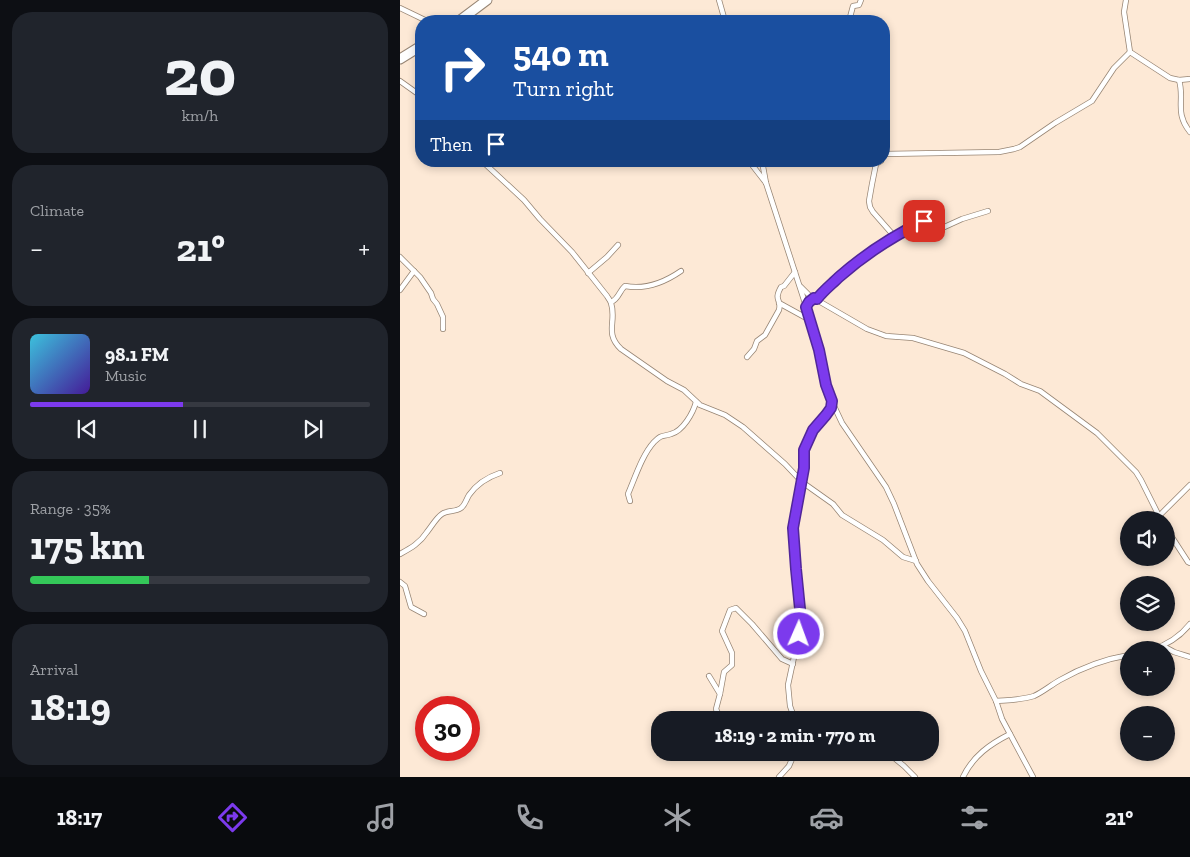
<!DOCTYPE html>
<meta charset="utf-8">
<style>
:root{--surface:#171b24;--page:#20242c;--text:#f1f3f6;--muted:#9ea1a6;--line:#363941;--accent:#7c3aed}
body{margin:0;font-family:"Zilla Slab",serif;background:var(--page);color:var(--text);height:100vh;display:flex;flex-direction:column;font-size:19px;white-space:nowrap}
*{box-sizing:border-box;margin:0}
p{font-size:16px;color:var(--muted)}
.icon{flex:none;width:28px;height:28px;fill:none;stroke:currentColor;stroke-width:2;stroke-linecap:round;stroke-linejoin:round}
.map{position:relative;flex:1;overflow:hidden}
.sheet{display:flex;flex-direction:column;gap:12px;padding:12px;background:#0d0f14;width:400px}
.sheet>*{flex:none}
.top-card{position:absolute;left:15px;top:15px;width:475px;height:152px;border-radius:20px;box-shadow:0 2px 8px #0003;background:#1a4fa0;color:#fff;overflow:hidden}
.buttons{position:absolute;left:720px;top:511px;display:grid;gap:10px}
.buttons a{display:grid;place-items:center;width:55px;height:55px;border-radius:50%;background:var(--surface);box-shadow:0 2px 8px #0003;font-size:25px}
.speed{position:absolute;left:15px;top:696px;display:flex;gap:10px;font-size:25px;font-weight:700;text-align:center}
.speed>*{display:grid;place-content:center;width:65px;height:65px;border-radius:50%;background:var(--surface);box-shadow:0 2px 8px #0003;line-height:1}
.speed .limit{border:8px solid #d22;background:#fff;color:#111}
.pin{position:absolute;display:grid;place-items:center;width:42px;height:42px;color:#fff;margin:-21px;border-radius:10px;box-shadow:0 2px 8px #0006}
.me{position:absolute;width:55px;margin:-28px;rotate:2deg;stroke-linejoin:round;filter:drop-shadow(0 0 4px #0008)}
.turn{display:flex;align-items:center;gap:18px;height:105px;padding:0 15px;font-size:22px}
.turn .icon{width:65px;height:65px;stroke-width:2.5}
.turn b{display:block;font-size:35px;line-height:42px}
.then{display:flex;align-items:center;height:48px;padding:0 15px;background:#0003;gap:10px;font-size:19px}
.big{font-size:38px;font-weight:700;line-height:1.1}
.sheet .card{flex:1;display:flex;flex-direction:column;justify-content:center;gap:8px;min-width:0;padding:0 18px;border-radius:20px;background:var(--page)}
.sheet .dial{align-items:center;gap:0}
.dial b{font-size:65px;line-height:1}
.song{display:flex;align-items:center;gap:15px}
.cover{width:60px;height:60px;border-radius:8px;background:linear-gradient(135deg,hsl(190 70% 55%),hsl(260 70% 35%))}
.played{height:5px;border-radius:2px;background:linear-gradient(90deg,var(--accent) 45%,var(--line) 45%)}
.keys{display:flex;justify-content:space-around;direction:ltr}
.heat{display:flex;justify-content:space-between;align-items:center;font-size:28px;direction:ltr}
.charge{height:8px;border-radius:4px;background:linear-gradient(90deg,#34c759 35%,var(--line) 0)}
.trip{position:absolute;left:251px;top:711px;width:288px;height:50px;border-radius:20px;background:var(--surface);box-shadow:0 2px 8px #0003;font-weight:700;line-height:50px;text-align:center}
.dock{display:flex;height:80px;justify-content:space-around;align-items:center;background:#090b0e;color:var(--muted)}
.dock .icon{width:35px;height:35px}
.dock .current{color:var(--accent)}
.dock b{font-size:22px;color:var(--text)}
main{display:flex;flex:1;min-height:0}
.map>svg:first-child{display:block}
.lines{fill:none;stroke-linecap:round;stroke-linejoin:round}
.street-casing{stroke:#978574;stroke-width:6}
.highway-casing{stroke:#978574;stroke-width:11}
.street{stroke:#fff;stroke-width:4.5}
.highway{stroke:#fff;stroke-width:9}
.route-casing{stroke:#51269a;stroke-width:12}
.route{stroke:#7c3aed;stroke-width:9}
</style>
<main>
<section class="sheet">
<div class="card dial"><b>20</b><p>km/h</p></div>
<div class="card"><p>Climate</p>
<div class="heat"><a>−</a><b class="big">21°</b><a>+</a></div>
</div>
<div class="card">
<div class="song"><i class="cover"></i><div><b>98.1 FM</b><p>Music</p></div></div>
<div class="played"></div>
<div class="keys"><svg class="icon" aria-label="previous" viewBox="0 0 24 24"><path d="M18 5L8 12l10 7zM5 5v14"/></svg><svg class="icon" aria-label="pause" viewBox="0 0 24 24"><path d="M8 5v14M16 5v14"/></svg><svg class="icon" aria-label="next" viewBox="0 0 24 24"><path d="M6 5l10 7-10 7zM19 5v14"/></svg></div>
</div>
<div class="card"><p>Range · 35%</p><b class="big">175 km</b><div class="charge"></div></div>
<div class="card"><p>Arrival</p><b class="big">18:19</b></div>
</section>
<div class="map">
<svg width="790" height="777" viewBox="0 0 790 777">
<rect width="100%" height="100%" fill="#fde9d6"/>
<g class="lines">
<!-- street casing -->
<g class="street-casing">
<g id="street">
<path d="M 319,0 L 325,21"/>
<path d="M 726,0 L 724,12 L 730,52 L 770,78 L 779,80 L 790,79"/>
<path d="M 0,8 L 27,21"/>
<path d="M 449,21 L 453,6 L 459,5 L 461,0"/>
<path d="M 779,80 C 785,100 774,112 790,132"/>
<path d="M 0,81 L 21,96"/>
<path d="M 484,154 L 599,152 L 614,149 L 620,147 L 655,123 L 692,101 L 714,68 L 730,52"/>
<path d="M 82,161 L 124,200 L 140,219 L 172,252 L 207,296 C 208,298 210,300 211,303 C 217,321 204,333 221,349 L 267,381 L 284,390 L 300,405 L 325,415 L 343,427 L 385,464 L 402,482 L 433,504 L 442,515 L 483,540 L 503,557 L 516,561"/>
<path d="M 349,161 L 366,183"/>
<path d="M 362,161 L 366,183 L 417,340 L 427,385 L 434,406 L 442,423 L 486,487 L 494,504 L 517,564 L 528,581 L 557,618 L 565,631 L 581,671 L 596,701 L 602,719 L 633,777"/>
<path d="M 481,161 L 476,164 L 472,184 L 469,201 L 470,207 L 473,212 L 495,237"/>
<path d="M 0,257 L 20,277 L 31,293 L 33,299 L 37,304 L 43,317 L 43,329"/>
<path d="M 188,273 L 207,257 L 218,245"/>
<path d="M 401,287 L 410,296 L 467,329 L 486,336 L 513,338 L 564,353 L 605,374 L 621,384 L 640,391 L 697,433 L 736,472 L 741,480 L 761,520"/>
<path d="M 0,290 L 14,271"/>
<path d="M 417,299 C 423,291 432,284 439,277 C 466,253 498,233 530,218 L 536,228 L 540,229 L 562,219 L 588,211"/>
<path d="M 211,302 C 219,299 219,291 225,286 C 245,290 265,282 281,271"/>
<path d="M 379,303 L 410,320"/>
<path d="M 347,357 L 354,349 L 357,341 L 365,335 L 379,310 C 382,299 373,301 381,287 L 384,286 L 395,272"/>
<path d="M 230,501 L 228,494 C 235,478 242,455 254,442 C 262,434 262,437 271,434 C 283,431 293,413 296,402"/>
<path d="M 759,516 L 790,485"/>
<path d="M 766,528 L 788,562 L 790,563"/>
<path d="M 0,554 C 11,548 20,543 27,532 C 32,526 36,518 42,514 C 48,510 56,512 61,508 C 65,505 66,500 69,495 C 76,485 88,477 100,473"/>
<path d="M 0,582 L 5,586 L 11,607 L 24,614"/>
<path d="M 763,646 L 774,652 L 790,657"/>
<path d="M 751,650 C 767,645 779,638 790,624"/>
<path d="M 309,676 L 320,694 L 316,709 L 321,720"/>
<path d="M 320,694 L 324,672 L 332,665 L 332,653 L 322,631 L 330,610 L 336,608 L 352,624 L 382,659 L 393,664"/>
<path d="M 596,701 C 608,700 622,700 634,696 C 643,692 651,685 660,680 C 681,668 705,659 729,655"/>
<path d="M 395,720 L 390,706 L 388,685 L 391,671 L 399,634 L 401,619 L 398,586 L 395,569 L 393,528 L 404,468 L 405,450 L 413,430 L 426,415 L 431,408 L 432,401"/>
<path d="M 487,752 L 504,766 L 515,777"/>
<path d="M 379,777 L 389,766 L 395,752"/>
<path d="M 563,777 C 573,756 590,744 610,734"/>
</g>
</g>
<!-- highway casing -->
<g class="highway-casing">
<g id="highway">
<path d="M 59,21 L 87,0"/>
<path d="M 0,59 L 21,46"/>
</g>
</g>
<!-- street -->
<use href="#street" class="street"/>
<!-- highway -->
<use href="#highway" class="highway"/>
</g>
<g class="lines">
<!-- route casing -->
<g class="route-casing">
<path id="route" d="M 399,634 L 401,619 L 396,569 L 393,528 L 404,468 L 404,450 L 413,430 L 426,415 L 431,408 L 432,401 L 426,385 L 419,350 L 406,307 L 409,302 L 414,298 L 417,299 C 423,291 432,284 439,277 C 464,255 493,236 524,221"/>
</g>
<!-- route -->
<use href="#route" class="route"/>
</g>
</svg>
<div class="buttons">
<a><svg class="icon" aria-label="sound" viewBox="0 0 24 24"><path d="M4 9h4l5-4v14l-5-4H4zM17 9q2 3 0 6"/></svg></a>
<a><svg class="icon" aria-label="layers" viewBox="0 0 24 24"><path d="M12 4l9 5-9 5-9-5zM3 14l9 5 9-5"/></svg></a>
<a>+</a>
<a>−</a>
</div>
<div class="speed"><div class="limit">30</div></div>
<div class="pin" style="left:524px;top:221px;background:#d93025"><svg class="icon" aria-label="arrive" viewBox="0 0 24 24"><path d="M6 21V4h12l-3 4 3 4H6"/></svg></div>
<svg class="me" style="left:399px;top:634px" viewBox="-20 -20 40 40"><circle r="17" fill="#7c3aed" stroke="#fff" stroke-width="3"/><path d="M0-11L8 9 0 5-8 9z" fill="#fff"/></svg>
<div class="trip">18:19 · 2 min · 770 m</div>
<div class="top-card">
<div class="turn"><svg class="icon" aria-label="right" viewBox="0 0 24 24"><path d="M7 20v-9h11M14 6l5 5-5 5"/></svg><div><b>540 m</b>Turn right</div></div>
<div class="then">Then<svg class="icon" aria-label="arrive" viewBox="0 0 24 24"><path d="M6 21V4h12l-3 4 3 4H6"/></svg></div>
</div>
</div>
</main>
<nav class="dock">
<b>18:17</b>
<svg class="icon current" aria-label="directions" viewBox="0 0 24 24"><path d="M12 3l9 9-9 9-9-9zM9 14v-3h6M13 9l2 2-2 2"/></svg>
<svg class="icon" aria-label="music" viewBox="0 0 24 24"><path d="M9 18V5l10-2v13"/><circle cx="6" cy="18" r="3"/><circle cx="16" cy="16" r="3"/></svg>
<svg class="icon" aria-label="phone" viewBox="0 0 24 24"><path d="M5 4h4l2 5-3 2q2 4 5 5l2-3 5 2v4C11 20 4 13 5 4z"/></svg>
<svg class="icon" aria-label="climate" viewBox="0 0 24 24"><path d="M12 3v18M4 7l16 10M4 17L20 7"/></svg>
<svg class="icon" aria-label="car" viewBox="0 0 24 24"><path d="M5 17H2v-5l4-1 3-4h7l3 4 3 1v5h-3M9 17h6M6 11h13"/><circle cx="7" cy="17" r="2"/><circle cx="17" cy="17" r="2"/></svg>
<svg class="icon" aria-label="filters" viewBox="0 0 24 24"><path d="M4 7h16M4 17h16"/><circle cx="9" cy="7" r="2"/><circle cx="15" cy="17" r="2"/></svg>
<b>21°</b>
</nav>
